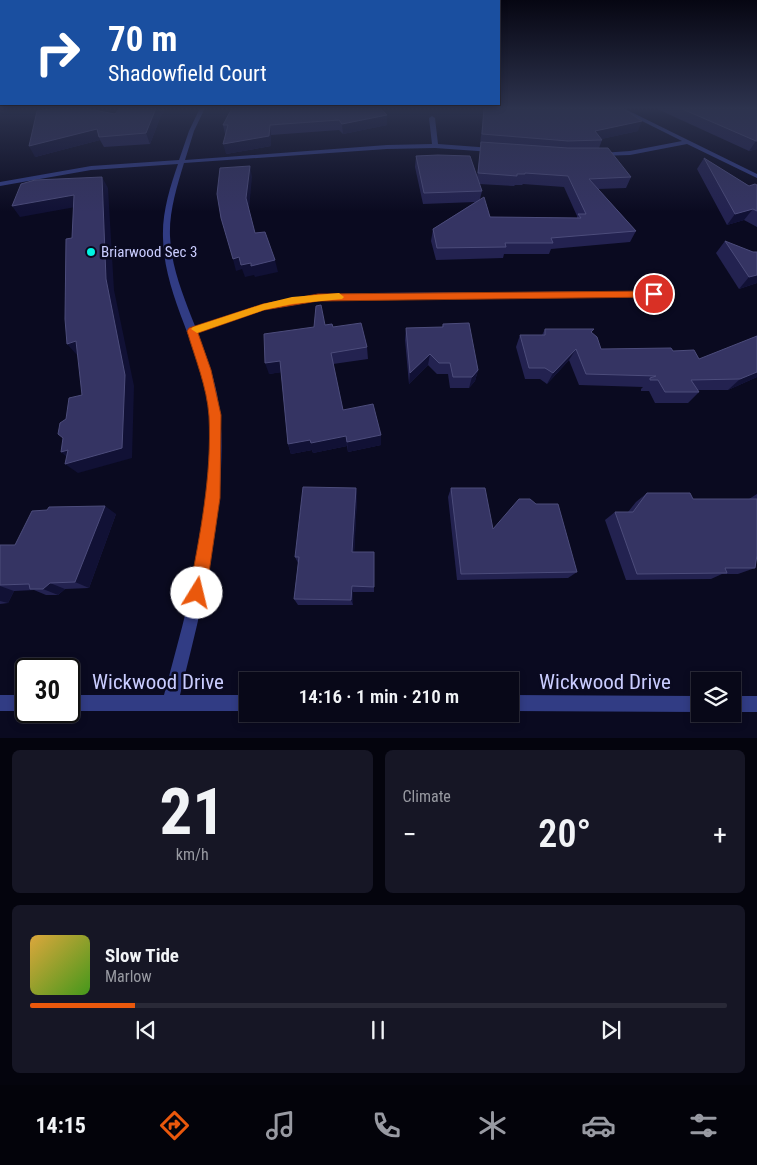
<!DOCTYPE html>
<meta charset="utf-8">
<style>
:root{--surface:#080818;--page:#161625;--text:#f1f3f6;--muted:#989aa2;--line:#292937;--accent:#ea580c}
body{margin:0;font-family:"Roboto Condensed",sans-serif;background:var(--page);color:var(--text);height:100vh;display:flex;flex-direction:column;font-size:19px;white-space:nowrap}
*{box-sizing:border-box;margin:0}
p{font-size:16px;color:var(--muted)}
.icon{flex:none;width:28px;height:28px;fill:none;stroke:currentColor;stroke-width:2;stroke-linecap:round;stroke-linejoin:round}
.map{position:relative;height:738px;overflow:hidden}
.side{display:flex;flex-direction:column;gap:12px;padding:12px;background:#04040d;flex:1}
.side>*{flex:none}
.banner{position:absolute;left:0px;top:0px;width:500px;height:105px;box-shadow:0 2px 8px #0003,0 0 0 1px var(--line);background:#1a4fa0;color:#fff;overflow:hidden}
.tools{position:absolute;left:691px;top:672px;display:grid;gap:10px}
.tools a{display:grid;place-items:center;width:50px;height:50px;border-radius:0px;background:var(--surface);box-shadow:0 2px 8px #0003,0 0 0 1px var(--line);font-size:25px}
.speed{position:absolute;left:15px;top:658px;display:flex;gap:10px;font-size:25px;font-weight:700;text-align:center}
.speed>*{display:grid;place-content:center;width:65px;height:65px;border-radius:50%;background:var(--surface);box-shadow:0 2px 8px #0003,0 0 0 1px var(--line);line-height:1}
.speed .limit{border:2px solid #111;border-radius:8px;background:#fff;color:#111}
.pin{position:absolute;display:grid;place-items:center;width:42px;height:42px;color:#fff;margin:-21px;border:2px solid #fff;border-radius:50%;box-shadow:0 1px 5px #0007}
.me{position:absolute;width:55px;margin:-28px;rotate:9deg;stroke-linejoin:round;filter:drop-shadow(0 0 4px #0008)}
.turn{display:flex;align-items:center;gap:18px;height:105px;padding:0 25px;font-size:22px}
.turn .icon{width:65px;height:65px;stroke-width:2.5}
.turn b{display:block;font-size:35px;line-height:42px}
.big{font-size:38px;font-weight:600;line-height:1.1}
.side .widget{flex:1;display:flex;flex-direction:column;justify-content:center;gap:8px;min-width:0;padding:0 18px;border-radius:8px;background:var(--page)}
.side .dial{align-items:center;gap:0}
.dial b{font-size:65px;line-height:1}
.song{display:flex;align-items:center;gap:15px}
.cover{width:60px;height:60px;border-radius:8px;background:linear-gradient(135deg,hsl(40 70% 55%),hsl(100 70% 35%))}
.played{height:5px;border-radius:2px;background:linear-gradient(90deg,var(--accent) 15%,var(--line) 15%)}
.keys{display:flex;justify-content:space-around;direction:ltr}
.heat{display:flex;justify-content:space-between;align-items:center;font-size:28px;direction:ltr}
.side .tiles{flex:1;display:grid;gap:12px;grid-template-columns:1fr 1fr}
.widget:last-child{grid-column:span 2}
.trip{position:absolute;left:239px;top:672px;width:280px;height:50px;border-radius:0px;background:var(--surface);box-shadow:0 2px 8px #0003,0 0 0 1px var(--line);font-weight:600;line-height:50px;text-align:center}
.dock{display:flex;height:80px;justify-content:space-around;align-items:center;background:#03030a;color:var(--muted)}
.dock .icon{width:35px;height:35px}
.dock .selected{color:var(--accent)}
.dock b{font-size:22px;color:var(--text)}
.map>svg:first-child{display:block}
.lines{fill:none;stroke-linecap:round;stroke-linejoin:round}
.street{fill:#313c84;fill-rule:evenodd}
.wall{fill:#232250;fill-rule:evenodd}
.shaded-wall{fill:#111135}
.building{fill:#353463;stroke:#4c4c7b}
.route{fill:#ea580c;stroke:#983908}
.slow{fill:#f59e0b}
.poi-dot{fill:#00f5e3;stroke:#0a0a20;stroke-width:2}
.labels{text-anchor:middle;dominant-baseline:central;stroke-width:5;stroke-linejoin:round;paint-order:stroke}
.far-poi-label{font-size:15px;fill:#cacdff;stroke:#0a0a20;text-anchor:start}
.near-street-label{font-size:21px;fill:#cacdff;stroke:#0a0a20}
</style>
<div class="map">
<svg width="757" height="738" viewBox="0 0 757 738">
<rect width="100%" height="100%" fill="#0a0a20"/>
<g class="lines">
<!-- street -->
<g class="street">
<path d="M 200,108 L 205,108 L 194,131 L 185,160 L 387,145 L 432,144 L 429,118 L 432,116 L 435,118 L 438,144 L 492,148 L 495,150 L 492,152 L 435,148 L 387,149 L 184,163 C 177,186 169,212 170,236 C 171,267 184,298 195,326 L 263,304 L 318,295 L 368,293 L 654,291 L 658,294 L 654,297 L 368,299 L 318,301 L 264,310 L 198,333 C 205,353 213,373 217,394 C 222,419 222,445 221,470 C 218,547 198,621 180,695 L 248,695 L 248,711 L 69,711 L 69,695 L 164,695 C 188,605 216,510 210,416 C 205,354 164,299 163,238 C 162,213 170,187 178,164 L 91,170 L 0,186 L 0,182 L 91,166 L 179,160 L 189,131 Z"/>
<path d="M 616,108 L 623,108 L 757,174 L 757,178 L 687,144 L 630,155 L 599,156 L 599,154 L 601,153 L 630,151 L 682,141 Z"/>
<rect x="0" y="695" width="26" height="16"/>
<path d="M 510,695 L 700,696 L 700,712 L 510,711 Z"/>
<rect x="732" y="696" width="25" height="16"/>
</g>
</g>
<!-- wall -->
<g class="wall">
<path d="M 88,108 L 89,109 L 115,114 L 160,118 L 150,144 L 104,147 L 100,140 L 35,157 Z"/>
<path d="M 484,108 L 622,108 L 638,131 L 601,139 L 602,140 L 599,148 L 631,177 L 626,188 L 598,189 L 636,231 L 630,242 L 551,249 L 549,254 L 504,254 L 503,258 L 436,260 L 431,241 L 433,229 L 475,202 L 423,204 L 415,167 L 416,156 L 477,177 L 481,144 L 480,144 ZM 479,184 L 514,186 L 515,185 L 522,185 L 523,184 L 564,187 L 577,216 L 577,218 L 490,217 L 480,199 L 482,191 Z"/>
<path d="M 655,108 L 757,108 L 757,149 L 749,151 Z"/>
<path d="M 387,115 L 387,125 L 343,134 L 339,130 L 271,135 L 271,146 L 226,154 L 225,134 L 223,125 Z"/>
<path d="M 704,158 L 749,186 L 757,185 L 757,227 L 744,220 L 727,225 L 697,169 Z"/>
<path d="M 725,241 L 757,283 L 739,289 L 716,253 Z"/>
<path d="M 443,324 L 478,370 L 475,381 L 469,388 L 450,388 L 448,374 L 437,374 L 428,365 L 409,384 L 405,340 L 406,328 L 442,327 Z"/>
<path d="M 325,325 L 333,327 L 367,347 L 368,359 L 333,364 L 343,410 L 381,445 L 348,452 L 347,446 L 313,453 L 312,450 L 291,454 L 288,444 L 281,372 L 269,374 Z"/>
<path d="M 545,329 L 592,333 L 601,349 L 673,351 L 757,377 L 728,390 L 698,390 L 699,392 L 688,403 L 655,403 L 649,391 L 641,391 L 641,389 L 643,387 L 579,385 L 569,360 L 547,384 L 540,379 L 525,379 L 516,347 L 520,335 L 542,335 Z"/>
<path d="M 356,488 L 357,497 L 354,552 L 374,552 L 374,592 L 353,592 L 353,605 L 298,605 L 294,599 L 298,563 L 295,557 Z"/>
<path d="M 451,488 L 493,529 L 577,572 L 568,578 L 457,580 L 448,497 Z"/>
<path d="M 647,493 L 693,499 L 749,499 L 757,494 L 757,555 L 755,568 L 738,574 L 722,574 L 711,579 L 626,580 L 605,520 L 615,512 L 628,512 L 636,502 Z"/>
<path d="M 116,514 L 89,588 L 65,589 L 58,595 L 46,595 L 34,590 L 14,591 L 8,603 L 0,604 L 0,545 L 15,545 Z"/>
</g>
<!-- shaded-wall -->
<g class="shaded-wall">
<path d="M 156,108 L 166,108 L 160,118 L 150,144 L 146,133 Z"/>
<path d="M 387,115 L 387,125 L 343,134 L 342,124 Z"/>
<path d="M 642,121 L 638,131 L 597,140 L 595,131 Z"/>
<path d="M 270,125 L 271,135 L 271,146 L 226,154 L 223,144 Z"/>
<path d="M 97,129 L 100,140 L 35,157 L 29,146 Z"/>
<path d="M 756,141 L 757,141 L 757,149 L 749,151 Z"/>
<path d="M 250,166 L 252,177 L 249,210 L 246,198 Z"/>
<path d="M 102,177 L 108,188 L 114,290 L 134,386 L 132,458 L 78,473 L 65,464 L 73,462 L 61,452 L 68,450 L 79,460 L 106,279 Z"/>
<path d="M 74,195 L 81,206 L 20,217 L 12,206 Z"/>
<path d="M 753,209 L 744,220 L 727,225 L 735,214 Z"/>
<path d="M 239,257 L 251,263 L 275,260 L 278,272 L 255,277 L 254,275 L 245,277 L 242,269 L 236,271 L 233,259 Z"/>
<path d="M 757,275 L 757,283 L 739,289 L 749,277 Z"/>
<path d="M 76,341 L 86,352 L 77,355 L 67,344 Z"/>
<path d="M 576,349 L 569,360 L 547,384 L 553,373 Z"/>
<path d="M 430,354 L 428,365 L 409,384 L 410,373 Z"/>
<path d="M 280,361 L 283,372 L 269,374 L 265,363 Z"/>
<path d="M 478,370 L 475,381 L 469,388 L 472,377 Z"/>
<path d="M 757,372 L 757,377 L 728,390 L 740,379 Z"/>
<path d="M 381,435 L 381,445 L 348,452 L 347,442 Z"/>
<path d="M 346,436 L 347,446 L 313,453 L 312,450 L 291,454 L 288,444 L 310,440 Z"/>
<path d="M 356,488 L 357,497 L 354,559 L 352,552 Z"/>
<path d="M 105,506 L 116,514 L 89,588 L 75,582 Z"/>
<path d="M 50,583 L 65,589 L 58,595 L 43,589 Z"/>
<path d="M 0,586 L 14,591 L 8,603 L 0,601 Z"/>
<path d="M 352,586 L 353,592 L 353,605 L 351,600 Z"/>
</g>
<!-- building -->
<g class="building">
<path d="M 56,108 L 88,108 L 88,109 L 115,114 L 120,108 L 156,108 L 146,133 L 99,137 L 97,129 L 29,146 L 37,111 Z"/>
<path d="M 232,108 L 380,108 L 387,115 L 342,124 L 339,120 L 270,125 L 269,136 L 223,144 L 228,125 L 223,125 Z"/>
<path d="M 484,108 L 622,108 L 642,121 L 595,131 L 602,140 L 568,141 L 482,134 Z"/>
<path d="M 680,108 L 757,108 L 757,141 L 756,141 Z"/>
<path d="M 481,142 L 568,148 L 608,148 L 631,177 L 589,179 L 636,231 L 551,238 L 553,243 L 505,243 L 506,247 L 437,248 L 433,229 L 484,197 L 490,217 L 581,218 L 578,214 L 586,214 L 568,176 L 525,173 L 525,174 L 517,174 L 517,176 L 478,173 Z"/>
<path d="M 438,155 L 470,156 L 482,191 L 424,193 L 416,156 Z"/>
<path d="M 704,158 L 749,186 L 755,184 L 757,185 L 757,211 L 753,209 L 735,214 Z"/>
<path d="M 250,166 L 246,198 L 255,233 L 265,232 L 275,260 L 251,266 L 251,263 L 241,265 L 239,257 L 233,259 L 221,218 L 217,194 L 220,168 Z"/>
<path d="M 102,177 L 106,279 L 125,375 L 122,448 L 65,464 L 68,450 L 61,452 L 63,438 L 58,434 L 60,423 L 66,419 L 69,398 L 82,395 L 76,341 L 67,344 L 65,319 L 66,239 L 72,238 L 74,195 L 12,206 L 21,184 L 35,180 Z"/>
<path d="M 725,241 L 753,252 L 757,252 L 757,275 L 749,277 Z"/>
<path d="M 321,305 L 325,325 L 332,324 L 333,327 L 361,323 L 367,347 L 331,353 L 343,410 L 373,404 L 381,435 L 347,442 L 346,436 L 311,443 L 310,440 L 288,444 L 280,361 L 265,363 L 264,334 L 314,327 L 316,306 Z"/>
<path d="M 469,323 L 478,370 L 472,377 L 453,377 L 450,363 L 439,363 L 430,354 L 410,373 L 406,328 L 443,327 L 443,324 Z"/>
<path d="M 545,329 L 594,329 L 591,332 L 597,337 L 601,349 L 671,348 L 673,351 L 694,350 L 699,359 L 757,336 L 757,372 L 740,379 L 691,380 L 699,392 L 665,392 L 658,380 L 650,380 L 650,378 L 656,376 L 586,374 L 576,349 L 553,373 L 545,368 L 529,368 L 520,335 L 545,335 Z"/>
<path d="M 303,487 L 356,488 L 352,552 L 374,552 L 374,587 L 352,586 L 351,600 L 294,599 L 299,557 L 295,557 Z"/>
<path d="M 451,488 L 485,488 L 493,529 L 519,499 L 530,499 L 536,504 L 558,504 L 577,572 L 461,574 Z"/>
<path d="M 647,493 L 690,493 L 693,499 L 757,499 L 757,555 L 755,568 L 725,568 L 727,573 L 637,574 L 615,512 L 633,512 Z"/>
<path d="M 105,506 L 75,582 L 50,583 L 43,589 L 30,589 L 29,584 L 0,585 L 0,545 L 15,545 L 32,511 L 47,510 L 49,507 Z"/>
</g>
<!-- sky -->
<linearGradient id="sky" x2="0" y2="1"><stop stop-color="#060612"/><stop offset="0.51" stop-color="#2d334e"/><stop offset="1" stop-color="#2d334e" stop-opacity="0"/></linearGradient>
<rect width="757" height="212" fill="url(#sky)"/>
<!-- route -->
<path class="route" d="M 654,291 L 658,292 L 658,297 L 318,301 L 264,310 L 198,333 L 211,370 L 221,415 L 220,498 L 206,593 L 203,599 L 197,601 L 192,599 L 189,593 C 200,534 212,476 209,416 C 207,387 195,358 187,331 L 189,328 L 263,304 L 318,294 Z"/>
<!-- slow -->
<path class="slow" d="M 339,293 L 344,297 L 342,299 L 292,304 L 264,310 L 197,333 L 191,329 L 193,327 L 263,304 L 292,297 Z"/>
<!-- markers -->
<circle class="poi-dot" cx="91" cy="252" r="5"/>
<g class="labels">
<!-- far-poi labels -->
<g class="far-poi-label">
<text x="101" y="252">Briarwood Sec 3</text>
</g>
<!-- near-street labels -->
<g class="near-street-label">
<text x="158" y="682">Wickwood Drive</text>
<text x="605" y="682">Wickwood Drive</text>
</g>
</g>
</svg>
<div class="tools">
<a><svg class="icon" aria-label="layers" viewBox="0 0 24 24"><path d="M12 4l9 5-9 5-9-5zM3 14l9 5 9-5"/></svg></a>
</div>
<div class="speed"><div class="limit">30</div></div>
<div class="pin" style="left:654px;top:294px;background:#d93025"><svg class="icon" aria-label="arrive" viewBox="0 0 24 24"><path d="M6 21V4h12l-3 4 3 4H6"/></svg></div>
<svg class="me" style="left:197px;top:593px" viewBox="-20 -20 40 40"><circle r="19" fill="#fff"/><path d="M0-13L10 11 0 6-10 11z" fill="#ea580c"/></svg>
<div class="trip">14:16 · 1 min · 210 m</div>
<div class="banner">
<div class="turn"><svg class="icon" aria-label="right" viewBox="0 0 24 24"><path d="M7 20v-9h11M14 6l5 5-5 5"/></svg><div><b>70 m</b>Shadowfield Court</div></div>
</div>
</div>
<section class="side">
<div class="tiles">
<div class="widget dial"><b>21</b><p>km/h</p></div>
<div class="widget"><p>Climate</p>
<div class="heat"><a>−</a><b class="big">20°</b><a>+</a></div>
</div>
<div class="widget">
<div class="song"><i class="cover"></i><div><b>Slow Tide</b><p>Marlow</p></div></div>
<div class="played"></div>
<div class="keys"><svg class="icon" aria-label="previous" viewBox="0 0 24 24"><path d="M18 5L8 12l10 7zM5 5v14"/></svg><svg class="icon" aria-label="pause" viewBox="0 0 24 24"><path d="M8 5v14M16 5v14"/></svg><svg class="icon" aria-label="next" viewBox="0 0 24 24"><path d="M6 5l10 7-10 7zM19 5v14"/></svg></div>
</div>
</div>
</section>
<nav class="dock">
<b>14:15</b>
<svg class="icon selected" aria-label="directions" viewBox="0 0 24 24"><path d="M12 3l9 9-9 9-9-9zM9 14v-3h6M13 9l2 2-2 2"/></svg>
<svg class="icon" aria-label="music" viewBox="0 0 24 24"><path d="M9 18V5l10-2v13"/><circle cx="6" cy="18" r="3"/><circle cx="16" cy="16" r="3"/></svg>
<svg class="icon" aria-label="phone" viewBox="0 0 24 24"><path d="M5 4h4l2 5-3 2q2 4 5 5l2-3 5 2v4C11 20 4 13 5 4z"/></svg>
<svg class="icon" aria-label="climate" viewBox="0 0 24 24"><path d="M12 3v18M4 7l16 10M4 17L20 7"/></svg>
<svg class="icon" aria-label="car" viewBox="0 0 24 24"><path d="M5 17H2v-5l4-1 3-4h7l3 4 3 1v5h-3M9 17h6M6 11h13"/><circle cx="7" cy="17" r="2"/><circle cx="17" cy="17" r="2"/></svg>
<svg class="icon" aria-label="filters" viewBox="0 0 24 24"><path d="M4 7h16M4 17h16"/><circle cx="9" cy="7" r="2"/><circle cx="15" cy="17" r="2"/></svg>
</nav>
